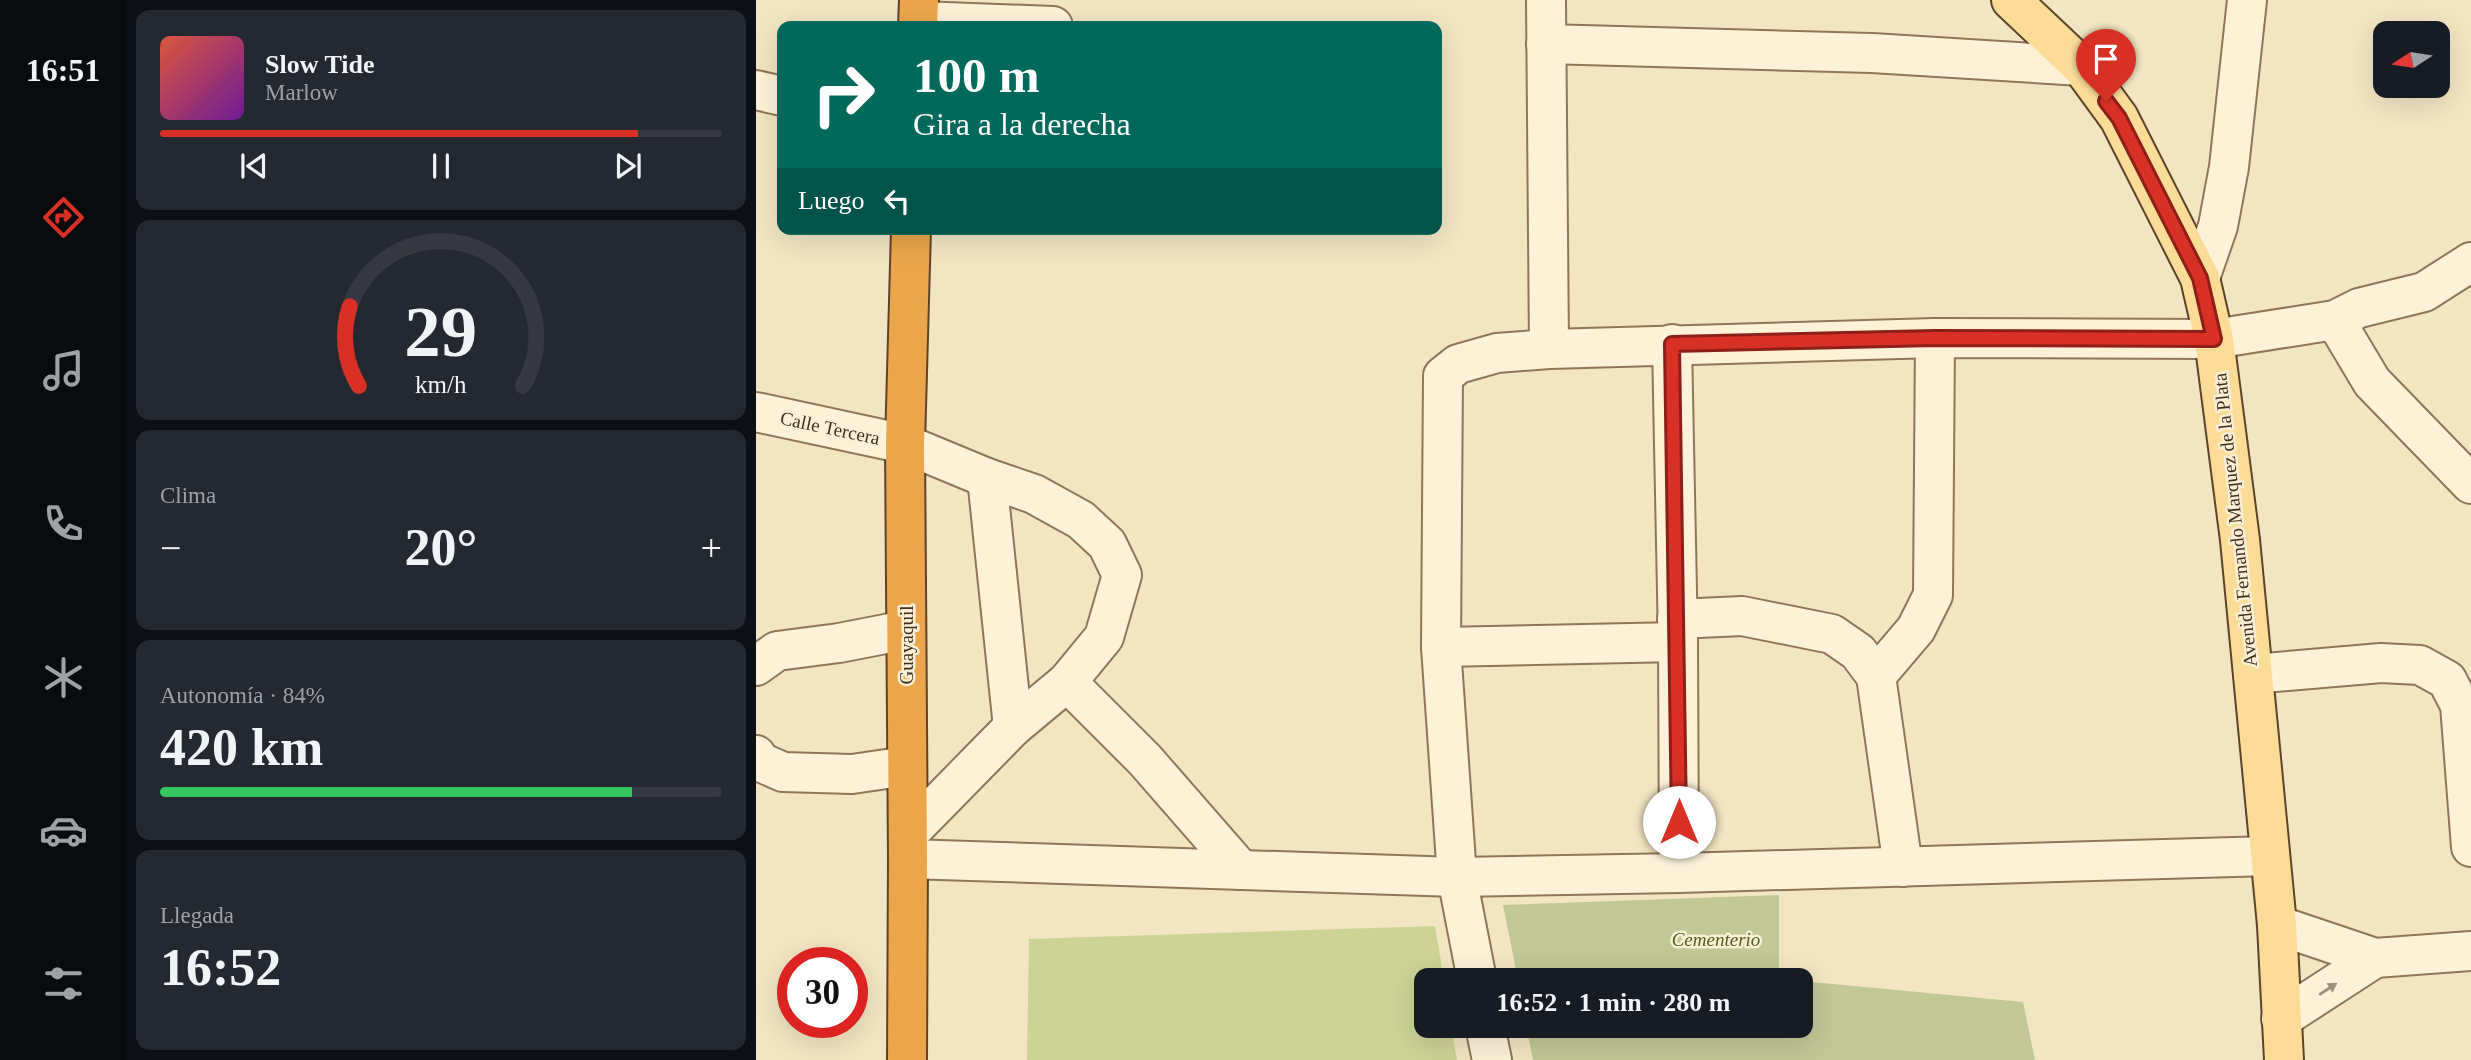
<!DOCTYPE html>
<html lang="es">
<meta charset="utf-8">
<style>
:root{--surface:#171b24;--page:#242831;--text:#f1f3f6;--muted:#9ea1a6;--line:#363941;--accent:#d93025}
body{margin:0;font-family:Georgia,serif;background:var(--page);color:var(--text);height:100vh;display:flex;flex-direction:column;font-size:26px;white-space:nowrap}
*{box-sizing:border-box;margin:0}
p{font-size:23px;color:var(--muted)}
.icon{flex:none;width:38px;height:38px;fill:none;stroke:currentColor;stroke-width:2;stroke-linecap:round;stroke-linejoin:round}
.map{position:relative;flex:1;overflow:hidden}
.panel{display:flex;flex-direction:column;gap:10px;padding:10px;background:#0d0f14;width:630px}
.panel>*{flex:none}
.banner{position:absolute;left:21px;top:21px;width:665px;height:214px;border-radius:14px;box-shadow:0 7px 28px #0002;background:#00695c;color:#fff;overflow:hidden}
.needle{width:46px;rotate:258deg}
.controls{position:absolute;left:1617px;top:21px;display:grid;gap:14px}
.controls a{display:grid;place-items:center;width:77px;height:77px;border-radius:14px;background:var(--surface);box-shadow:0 7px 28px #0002;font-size:35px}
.speed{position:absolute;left:21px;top:947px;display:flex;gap:14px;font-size:35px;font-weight:700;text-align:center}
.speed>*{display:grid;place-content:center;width:91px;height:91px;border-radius:50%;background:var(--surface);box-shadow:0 7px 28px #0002;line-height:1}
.speed .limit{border:10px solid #d22;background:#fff;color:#111}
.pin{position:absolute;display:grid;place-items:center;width:60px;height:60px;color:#fff;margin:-72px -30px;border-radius:50% 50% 50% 0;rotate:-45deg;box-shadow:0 0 7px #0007}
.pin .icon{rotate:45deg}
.me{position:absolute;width:77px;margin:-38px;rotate:0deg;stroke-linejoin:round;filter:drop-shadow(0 0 5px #0008)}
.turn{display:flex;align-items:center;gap:24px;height:147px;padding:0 21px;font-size:32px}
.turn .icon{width:91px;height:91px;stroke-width:2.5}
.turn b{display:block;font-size:49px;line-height:60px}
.then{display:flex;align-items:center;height:66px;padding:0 21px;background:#0003;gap:14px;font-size:26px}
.big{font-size:52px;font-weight:700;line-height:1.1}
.panel .card{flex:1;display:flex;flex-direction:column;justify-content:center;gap:10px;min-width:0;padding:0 24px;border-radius:14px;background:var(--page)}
.panel .dial{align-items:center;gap:0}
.dial svg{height:182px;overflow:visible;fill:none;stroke:var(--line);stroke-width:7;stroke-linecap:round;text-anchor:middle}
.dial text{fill:var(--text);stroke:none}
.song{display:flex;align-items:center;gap:21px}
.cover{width:84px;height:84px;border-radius:10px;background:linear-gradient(135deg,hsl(10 70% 55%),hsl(280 70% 35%))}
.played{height:7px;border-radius:4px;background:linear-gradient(90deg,var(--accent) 85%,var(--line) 85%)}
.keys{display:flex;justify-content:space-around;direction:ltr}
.heat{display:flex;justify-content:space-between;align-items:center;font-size:38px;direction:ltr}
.charge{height:10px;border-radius:5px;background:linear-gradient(90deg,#34c759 84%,var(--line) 0)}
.trip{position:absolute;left:658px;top:968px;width:399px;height:70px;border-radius:14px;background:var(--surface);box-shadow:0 7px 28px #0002;font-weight:700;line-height:70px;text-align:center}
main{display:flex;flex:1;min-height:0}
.menu{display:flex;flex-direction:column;width:126px;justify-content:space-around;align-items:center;background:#090b0e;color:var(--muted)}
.menu .icon{width:49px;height:49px}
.menu .current{color:var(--accent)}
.menu b{font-size:32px;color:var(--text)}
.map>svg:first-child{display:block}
.green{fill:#ccd395}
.cemetery{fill:#c1c795}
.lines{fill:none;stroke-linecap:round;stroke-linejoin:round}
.minor-casing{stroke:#907657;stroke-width:42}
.major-casing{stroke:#5e432c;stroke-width:42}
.highway-casing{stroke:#5e432c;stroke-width:42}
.minor{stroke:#fdf2d8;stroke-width:38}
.major{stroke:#fadc97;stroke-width:38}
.highway{stroke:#eca54b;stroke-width:38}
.oneway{fill:#9e907a}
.route-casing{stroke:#8d1f18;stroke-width:18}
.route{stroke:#d93025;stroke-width:12}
.labels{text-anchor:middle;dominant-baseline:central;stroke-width:5;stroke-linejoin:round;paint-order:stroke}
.street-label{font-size:19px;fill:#3f2d1d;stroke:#faefd4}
.park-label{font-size:19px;font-style:italic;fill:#4e5e21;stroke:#faefd4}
</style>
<main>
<nav class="menu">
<b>16:51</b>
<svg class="icon current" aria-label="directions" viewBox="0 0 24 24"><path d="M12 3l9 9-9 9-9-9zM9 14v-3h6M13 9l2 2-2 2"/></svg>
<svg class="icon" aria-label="music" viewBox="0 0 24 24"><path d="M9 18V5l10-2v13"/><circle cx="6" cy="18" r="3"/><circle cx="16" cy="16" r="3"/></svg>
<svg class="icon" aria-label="phone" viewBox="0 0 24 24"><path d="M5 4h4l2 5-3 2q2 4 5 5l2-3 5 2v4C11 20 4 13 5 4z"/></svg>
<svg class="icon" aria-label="climate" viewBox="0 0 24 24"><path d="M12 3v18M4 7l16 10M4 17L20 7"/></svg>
<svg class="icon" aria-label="car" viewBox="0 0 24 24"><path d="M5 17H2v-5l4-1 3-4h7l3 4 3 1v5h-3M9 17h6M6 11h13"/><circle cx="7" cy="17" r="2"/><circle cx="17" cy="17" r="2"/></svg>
<svg class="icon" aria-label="filters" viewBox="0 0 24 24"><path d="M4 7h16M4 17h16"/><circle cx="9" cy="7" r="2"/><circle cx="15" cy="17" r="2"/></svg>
</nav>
<section class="panel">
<div class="card">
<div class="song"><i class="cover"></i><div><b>Slow Tide</b><p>Marlow</p></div></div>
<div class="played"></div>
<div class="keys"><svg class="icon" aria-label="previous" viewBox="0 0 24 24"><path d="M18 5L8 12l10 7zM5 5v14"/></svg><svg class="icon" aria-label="pause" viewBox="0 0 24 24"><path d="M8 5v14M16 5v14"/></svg><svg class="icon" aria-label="next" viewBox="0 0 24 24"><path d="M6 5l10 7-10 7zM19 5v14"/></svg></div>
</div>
<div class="card dial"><svg viewBox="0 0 100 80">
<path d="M14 69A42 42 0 1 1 86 69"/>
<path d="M14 69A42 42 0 0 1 10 34" stroke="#d93025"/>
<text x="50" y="56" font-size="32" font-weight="700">29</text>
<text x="50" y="72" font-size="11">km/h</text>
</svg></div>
<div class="card"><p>Clima</p>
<div class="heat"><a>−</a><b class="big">20°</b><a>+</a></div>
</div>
<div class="card"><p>Autonomía · 84%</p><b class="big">420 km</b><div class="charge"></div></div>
<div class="card"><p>Llegada</p><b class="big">16:52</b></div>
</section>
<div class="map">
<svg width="1715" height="1060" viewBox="0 0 1715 1060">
<rect width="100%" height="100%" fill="#f3e5c3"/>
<!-- green -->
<path class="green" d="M 679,926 L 688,980 L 670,980 L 670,1026 L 695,1026 L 701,1060 L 271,1060 L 273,939 Z"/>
<!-- cemetery -->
<g class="cemetery">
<path d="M 1023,895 L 1023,979 L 1033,980 L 762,980 L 747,905 Z"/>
<path d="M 1045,981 L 1267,1002 L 1279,1060 L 777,1060 L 770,1026 L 1045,1026 Z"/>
</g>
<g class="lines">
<!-- minor casing -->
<g class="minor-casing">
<g id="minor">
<path d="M 790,0 L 793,349"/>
<path d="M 163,21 L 297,26"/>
<path d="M 790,44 L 1116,53 L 1325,66"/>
<path d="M 0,90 L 26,96"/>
<path d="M 1444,278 L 1462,226 L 1473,167 L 1491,0"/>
<path d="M 1579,320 L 1616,382 L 1715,484"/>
<path d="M 916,344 L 922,642 L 923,873"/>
<path d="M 0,412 L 149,444 L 231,478 L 278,494 L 325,520 L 351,544 L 366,575 L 348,637 L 311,682 L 257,727 L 152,834"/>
<path d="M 231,478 L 257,727"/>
<path d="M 921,619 L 986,616 L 1076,634 L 1102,652 L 1120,676 L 1147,867"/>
<path d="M 685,647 L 922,642"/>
<path d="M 0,666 L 21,651 L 83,643 L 150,630"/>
<path d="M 1497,674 L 1625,663 L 1664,665 L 1691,680 L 1704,705 L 1715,847"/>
<path d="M 1120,676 L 1160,629 L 1177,595 L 1179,338"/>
<path d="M 311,682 L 389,760 L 485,870"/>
<path d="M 0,755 L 2,761 L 27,772 L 96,774 L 151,766"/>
<path d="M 152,859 L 701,877 L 923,873 L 1514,856"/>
<path d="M 1521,925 L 1619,958 L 1715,951"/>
<path d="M 721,980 L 701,877 L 685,647 L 687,376 L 702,364 L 741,353 L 793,349 L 1179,338 L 1458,339 L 1579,320 L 1603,308 L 1668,292 L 1715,262"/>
<path d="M 1525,1019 L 1619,958"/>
<path d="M 729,1026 L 736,1060"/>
</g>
</g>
<!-- major casing -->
<g class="major-casing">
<path id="major" d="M 1255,0 L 1325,66 L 1363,118 L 1444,278 L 1458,339 L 1484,540 L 1521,925 L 1528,1060"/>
</g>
<!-- highway casing -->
<g class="highway-casing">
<g id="highway">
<path d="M 162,26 L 163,0"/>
<path d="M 151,1060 L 152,859 L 149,444 L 155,229"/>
</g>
</g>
<!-- minor -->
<use href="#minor" class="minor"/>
<!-- major -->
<use href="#major" class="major"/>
<!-- highway -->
<use href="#highway" class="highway"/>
</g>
<!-- one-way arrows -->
<defs><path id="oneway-solid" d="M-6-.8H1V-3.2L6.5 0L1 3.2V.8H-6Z" transform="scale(1.75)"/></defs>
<use class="oneway" href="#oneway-solid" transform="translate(1572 989) rotate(-33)"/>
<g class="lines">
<!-- route casing -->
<g class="route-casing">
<path id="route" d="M 923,822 L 916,344 L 1179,338 L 1458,339 L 1444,278 L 1363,118 L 1350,101"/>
</g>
<!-- route -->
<use href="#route" class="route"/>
</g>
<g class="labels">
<!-- street labels -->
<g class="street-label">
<text transform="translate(74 428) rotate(12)">Calle Tercera</text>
<text transform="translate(1479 520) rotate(-96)">Avenida Fernando Marquez de la Plata</text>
<text transform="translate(150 645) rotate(-90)">Guayaquil</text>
</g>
<!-- park labels -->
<g class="park-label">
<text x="960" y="939">Cementerio</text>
</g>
</g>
</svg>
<div class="controls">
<a><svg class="needle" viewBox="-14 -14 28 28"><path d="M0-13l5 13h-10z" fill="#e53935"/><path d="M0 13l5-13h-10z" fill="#9ea1a6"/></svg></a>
</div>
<div class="speed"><div class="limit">30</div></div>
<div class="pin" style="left:1350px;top:101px;background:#d93025"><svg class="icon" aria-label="arrive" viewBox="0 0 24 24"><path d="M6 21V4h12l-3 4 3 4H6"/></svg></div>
<svg class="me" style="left:923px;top:822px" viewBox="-20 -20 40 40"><circle r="19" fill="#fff"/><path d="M0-13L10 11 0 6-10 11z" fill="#d93025"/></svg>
<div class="trip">16:52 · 1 min · 280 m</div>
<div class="banner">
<div class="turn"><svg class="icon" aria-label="right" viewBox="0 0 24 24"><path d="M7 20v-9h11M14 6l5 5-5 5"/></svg><div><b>100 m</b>Gira a la derecha</div></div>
<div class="then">Luego<svg class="icon" aria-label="left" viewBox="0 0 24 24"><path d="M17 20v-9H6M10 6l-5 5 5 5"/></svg></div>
</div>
</div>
</main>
